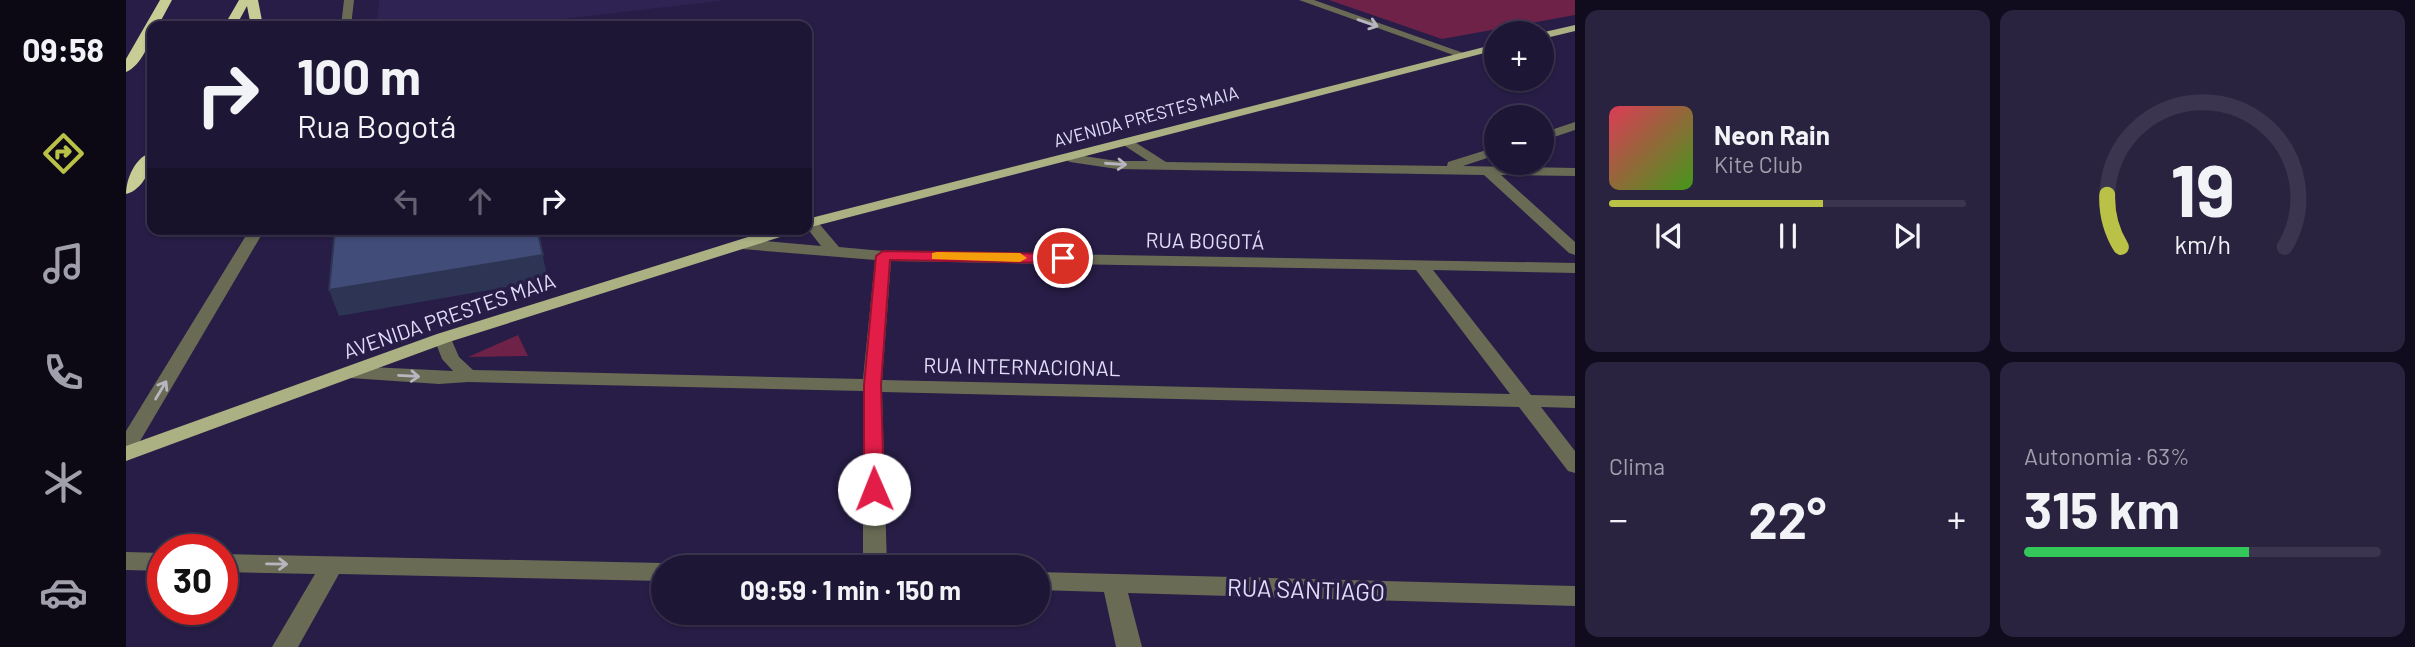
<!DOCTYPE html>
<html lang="pt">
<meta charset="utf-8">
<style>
:root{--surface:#1d1634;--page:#2a2340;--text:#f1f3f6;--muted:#a09fac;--line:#3b354f;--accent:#b9c146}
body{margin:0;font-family:Barlow,sans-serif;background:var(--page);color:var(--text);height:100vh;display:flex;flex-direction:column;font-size:26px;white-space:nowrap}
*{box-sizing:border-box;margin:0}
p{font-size:23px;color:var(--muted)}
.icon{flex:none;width:38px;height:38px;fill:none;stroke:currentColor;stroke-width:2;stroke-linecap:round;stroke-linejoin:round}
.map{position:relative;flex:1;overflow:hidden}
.sheet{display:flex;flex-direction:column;gap:10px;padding:10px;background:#100c1d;width:840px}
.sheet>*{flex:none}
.guide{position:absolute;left:21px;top:21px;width:665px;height:214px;border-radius:14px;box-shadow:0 2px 5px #0004,0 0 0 2px var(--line);background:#1d1634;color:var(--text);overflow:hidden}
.fabs{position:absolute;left:1358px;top:21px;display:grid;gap:14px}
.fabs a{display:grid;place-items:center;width:70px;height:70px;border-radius:50%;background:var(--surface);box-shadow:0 2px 5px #0004,0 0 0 2px var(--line);font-size:35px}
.speed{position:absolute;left:21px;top:534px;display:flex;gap:14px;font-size:35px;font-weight:700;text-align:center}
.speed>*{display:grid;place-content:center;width:91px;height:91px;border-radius:50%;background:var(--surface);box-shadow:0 2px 5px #0004,0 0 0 2px var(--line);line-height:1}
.speed .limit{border:10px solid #d22;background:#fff;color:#111}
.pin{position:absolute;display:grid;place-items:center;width:60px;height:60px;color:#fff;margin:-30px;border:4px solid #fff;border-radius:50%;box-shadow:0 2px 7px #0007}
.me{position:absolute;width:77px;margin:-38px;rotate:359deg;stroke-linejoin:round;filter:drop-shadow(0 0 5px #0008)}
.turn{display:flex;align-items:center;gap:24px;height:147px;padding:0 35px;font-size:32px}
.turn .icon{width:91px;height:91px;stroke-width:2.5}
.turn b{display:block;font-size:49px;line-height:60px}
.lanes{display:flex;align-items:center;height:66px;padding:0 35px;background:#0003;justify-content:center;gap:35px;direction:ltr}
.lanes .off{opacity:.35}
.big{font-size:52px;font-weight:700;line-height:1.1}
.sheet .card{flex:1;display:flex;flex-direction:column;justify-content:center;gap:10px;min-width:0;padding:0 24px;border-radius:14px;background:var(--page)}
.sheet .dial{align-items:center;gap:0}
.dial svg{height:182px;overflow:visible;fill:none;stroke:var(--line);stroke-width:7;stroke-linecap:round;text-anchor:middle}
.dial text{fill:var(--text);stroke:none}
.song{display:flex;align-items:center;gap:21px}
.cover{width:84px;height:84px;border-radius:10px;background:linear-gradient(135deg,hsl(350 70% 55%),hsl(100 70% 35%))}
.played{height:7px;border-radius:4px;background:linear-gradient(90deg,var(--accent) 60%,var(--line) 60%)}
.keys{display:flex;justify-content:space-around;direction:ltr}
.heat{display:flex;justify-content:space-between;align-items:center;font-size:38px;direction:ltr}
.charge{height:10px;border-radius:5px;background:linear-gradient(90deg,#34c759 63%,var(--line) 0)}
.sheet .tiles{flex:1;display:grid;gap:10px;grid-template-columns:repeat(2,1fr)}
.trip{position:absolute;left:525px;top:555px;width:399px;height:70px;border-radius:35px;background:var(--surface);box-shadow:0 2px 5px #0004,0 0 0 2px var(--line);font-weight:700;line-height:70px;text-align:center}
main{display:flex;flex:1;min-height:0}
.menu{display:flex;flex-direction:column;width:126px;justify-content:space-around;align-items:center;background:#0c0915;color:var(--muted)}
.menu .icon{width:49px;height:49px}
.menu .active{color:var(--accent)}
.menu b{font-size:32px;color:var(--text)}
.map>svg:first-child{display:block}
.built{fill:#2f2353}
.green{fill:#6e2248}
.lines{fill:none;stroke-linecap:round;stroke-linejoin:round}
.minor{fill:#696b55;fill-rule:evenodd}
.major{fill:#acb183;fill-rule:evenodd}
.highway{fill:#c7cd95;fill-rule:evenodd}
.shaded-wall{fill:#2e3554}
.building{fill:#424c78;stroke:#2e3554;stroke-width:2}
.oneway{stroke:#b7b5bf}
.route{fill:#e11d48;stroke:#92132f;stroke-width:2}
.slow{fill:#f59e0b}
.labels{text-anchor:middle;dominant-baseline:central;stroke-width:7;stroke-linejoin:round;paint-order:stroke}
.far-street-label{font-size:18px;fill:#e1ddf8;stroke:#271d46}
.street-label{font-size:21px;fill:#e1ddf8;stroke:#271d46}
.near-street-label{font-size:24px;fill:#e1ddf8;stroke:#271d46}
</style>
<main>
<nav class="menu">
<b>09:58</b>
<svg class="icon active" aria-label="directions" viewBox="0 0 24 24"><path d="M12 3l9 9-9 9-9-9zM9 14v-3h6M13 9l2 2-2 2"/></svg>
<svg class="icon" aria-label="music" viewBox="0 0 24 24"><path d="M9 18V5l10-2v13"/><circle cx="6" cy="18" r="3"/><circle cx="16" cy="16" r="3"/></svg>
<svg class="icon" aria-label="phone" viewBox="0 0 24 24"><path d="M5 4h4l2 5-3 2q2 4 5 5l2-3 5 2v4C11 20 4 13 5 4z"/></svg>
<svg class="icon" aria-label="climate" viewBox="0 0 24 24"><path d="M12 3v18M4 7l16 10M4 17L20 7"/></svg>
<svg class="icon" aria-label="car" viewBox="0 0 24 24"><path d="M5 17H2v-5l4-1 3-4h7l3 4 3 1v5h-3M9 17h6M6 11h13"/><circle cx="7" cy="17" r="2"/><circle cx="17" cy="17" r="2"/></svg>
</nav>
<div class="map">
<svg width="1449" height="647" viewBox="0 0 1449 647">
<rect width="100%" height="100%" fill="#271d46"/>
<!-- built -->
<path class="built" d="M 253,0 L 601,0 L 375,26 L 251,26 Z"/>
<!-- green -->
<g class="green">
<path d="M 1203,0 L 1449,0 L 1449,15 L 1316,39 Z"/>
<path d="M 392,335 L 402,356 L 342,357 Z"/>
</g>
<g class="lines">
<!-- minor -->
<g class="minor">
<path d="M 218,0 L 228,0 L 225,26 L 215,26 Z"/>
<path d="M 1173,0 L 1188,0 L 1343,55 L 1333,57 Z"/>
<path d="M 1449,122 L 1449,130 L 1416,141 L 1416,133 Z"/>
<path d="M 1004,139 L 1040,162 L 1321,166 L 1322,162 L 1370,147 L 1370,155 L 1337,166 L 1449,168 L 1449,176 L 1375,175 L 1449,242 L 1449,255 L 1443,253 L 1358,175 L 991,169 L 944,162 L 937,158 L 944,154 L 991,161 L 1022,161 L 999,146 L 999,140 Z"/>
<path d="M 685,218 L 690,220 L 713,247 L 757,251 L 1449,263 L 1449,273 L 1307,270 L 1405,395 L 1449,396 L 1449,408 L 1415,407 L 1449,451 L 1449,473 L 1442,471 L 1393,407 L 756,392 L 761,567 L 737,567 L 737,391 L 342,382 L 313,384 L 224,378 L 215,372 L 224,366 L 327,371 L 316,359 L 308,338 L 317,333 L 323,334 L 333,357 L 347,370 L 737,379 L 749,260 L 616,249 L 608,244 L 616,239 L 695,246 L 681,228 L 681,220 ZM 765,261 L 1290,270 L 1384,394 L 756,380 Z"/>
<path d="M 124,229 L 139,229 L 7,453 L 0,455 L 0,431 Z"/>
<path d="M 0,552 L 37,553 L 37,571 L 0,570 Z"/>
<path d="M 96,554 L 537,563 L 546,567 L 537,567 L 537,581 L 213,574 L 172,647 L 146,647 L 189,574 L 96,572 Z"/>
<path d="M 912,572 L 1449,586 L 1449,606 L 1002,593 L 1016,647 L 990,647 L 978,592 L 912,590 Z"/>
</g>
<!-- major -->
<g class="major">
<path d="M 1449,25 L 1449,31 L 1416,39 L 1414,33 Z"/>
<path d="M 1370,44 L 1370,50 L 681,228 L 681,219 Z"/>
<path d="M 648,229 L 672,229 L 670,232 L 323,342 L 0,461 L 0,446 L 311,334 Z"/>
</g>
<!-- highway -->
<g class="highway">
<path d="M 34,0 L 46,0 L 32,26 L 26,26 C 26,41 15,66 0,72 L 0,59 Z"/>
<path d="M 113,0 L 132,0 L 137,26 L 125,26 L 121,6 L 110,26 L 98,26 Z"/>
<path d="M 26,152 C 27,167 17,190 0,194 C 0,179 9,157 26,152 Z"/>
</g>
</g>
<!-- shaded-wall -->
<path class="shaded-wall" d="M 411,229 L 422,280 L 213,316 L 203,290 Z"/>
<!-- building -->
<path class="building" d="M 209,229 L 411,229 L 417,255 L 203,290 Z"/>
<!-- one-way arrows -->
<defs><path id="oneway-shaft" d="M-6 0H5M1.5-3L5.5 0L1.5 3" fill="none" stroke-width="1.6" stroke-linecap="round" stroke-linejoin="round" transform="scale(1.75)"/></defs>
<g class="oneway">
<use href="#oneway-shaft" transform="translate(1242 23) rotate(19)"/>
<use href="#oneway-shaft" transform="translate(990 164) rotate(4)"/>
<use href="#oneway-shaft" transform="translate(283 376) rotate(3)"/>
<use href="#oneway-shaft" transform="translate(35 390) rotate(-59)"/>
<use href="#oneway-shaft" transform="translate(151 564) rotate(1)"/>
</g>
<!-- route -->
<path class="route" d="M 757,251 L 937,254 L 944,258 L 937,263 L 764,260 L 755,385 L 758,489 L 748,496 L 738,489 L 738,385 L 750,256 Z"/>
<!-- slow -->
<path class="slow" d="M 811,252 L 894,253 L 901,258 L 894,262 L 806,259 L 806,253 Z"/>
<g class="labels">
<!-- far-street labels -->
<g class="far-street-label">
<text transform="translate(1020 116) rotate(-15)">AVENIDA PRESTES MAIA</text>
</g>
<!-- street labels -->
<g class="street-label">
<text transform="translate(1079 240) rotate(1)">RUA BOGOTÁ</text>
<text transform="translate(323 315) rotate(-19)">AVENIDA PRESTES MAIA</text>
<text transform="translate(896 366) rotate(1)">RUA INTERNACIONAL</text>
</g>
<!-- near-street labels -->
<g class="near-street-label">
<text transform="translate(1180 589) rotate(2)">RUA SANTIAGO</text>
</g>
</g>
</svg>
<div class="fabs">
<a>+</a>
<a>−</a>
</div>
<div class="speed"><div class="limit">30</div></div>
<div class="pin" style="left:937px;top:258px;background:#d93025"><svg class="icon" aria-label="arrive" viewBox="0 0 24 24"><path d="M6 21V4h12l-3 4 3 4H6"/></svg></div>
<svg class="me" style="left:748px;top:489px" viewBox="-20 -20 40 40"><circle r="19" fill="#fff"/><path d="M0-13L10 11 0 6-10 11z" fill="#e11d48"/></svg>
<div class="trip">09:59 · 1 min · 150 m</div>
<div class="guide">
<div class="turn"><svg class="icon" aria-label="right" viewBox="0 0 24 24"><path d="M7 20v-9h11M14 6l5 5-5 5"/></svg><div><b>100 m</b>Rua Bogotá</div></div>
<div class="lanes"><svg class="icon off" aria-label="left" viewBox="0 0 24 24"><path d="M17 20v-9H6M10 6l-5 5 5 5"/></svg><svg class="icon off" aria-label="ahead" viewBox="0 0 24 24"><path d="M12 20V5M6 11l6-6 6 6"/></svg><svg class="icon" aria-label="right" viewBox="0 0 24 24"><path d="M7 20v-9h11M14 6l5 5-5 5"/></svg></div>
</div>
</div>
<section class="sheet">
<div class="tiles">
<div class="card">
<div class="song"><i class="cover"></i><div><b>Neon Rain</b><p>Kite Club</p></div></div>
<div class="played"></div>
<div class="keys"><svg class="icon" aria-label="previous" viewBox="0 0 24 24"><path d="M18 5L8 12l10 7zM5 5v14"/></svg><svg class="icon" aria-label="pause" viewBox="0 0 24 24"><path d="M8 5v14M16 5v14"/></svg><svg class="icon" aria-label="next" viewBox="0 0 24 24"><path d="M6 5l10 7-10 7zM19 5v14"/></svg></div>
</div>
<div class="card dial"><svg viewBox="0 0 100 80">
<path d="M14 69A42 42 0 1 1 86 69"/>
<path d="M14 69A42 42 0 0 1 8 46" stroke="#b9c146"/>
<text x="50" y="56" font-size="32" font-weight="700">19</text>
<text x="50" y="72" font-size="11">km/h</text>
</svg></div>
<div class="card"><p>Clima</p>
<div class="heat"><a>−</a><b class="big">22°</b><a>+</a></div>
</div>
<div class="card"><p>Autonomia · 63%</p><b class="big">315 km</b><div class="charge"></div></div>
</div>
</section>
</main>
